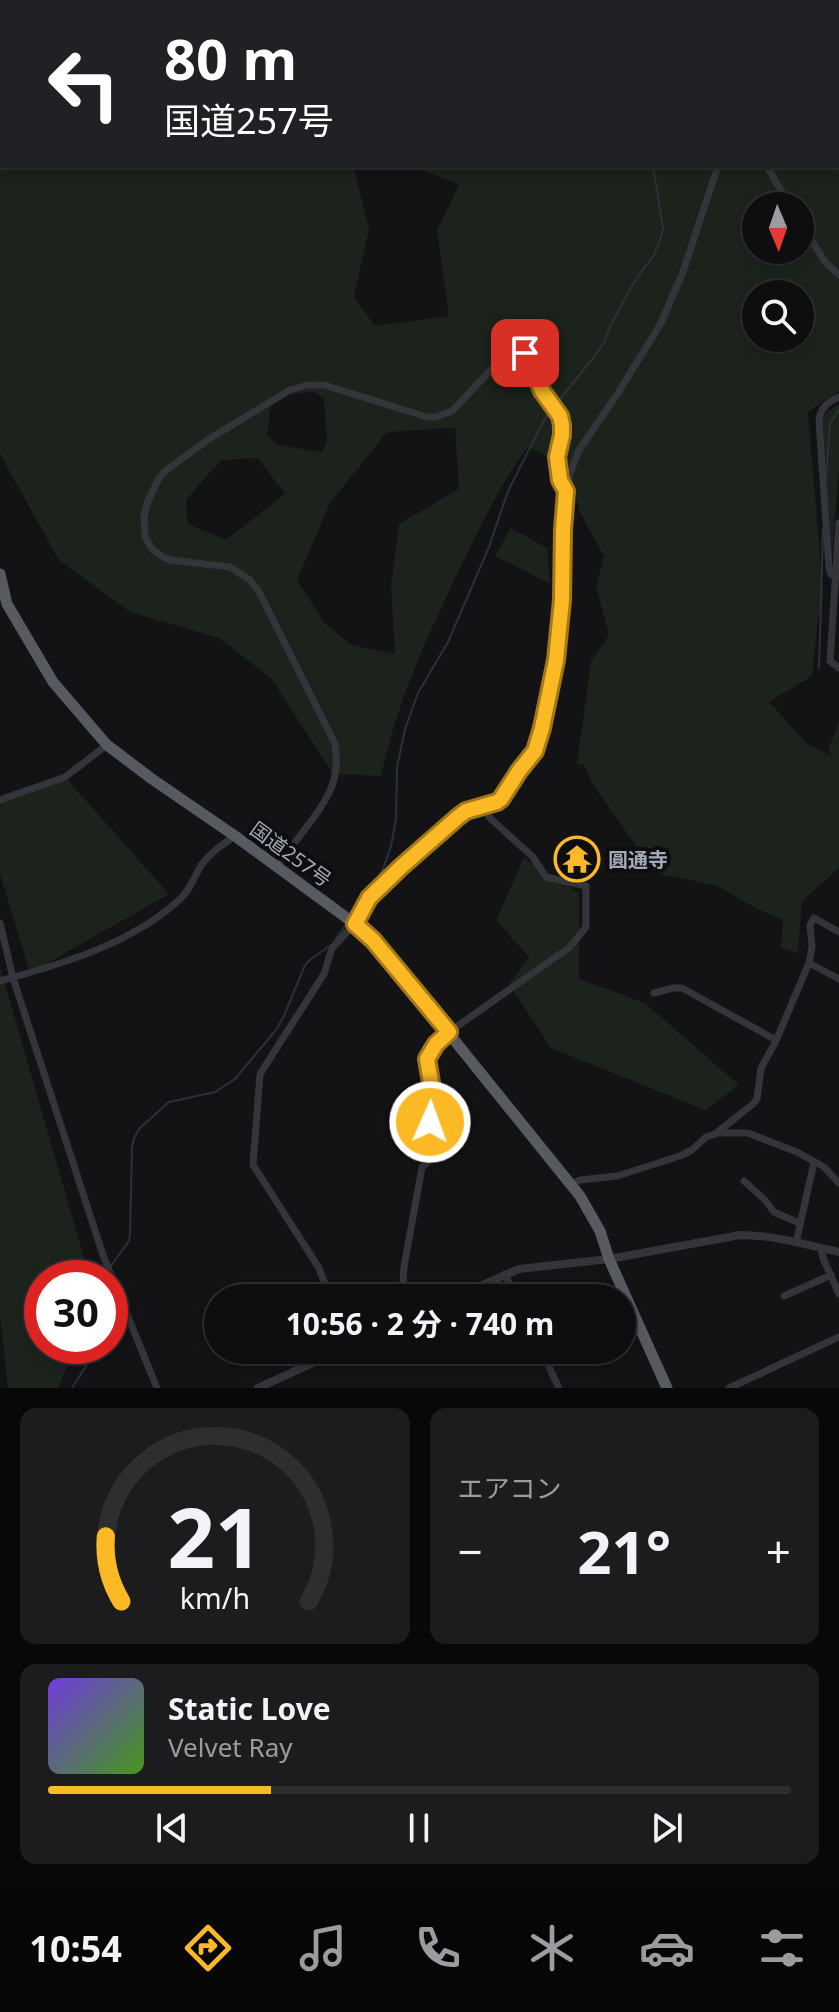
<!DOCTYPE html>
<html lang="ja">
<meta charset="utf-8">
<style>
:root{--surface:#0e0e10;--page:#1c1c1e;--text:#f1f3f6;--muted:#9b9c9f;--line:#2e2e30;--accent:#fbb925}
body{margin:0;font-family:"Noto Sans","Noto Sans JP",sans-serif;background:var(--page);color:var(--text);height:100vh;display:flex;flex-direction:column;font-size:30px;white-space:nowrap}
*{box-sizing:border-box;margin:0}
p{font-size:26px;color:var(--muted)}
.icon{flex:none;width:44px;height:44px;fill:none;stroke:currentColor;stroke-width:2;stroke-linecap:round;stroke-linejoin:round}
.map{position:relative;height:1388px;overflow:hidden}
.side{display:flex;flex-direction:column;gap:20px;padding:20px;background:#080809;flex:1}
.side>*{flex:none}
.guide{position:absolute;left:0px;top:0px;width:840px;height:168px;box-shadow:0 4px 12px #0003,0 0 0 2px var(--line);background:#202124;color:#fff;overflow:hidden}
.needle{width:52px;rotate:178deg}
.fabs{position:absolute;left:742px;top:192px;display:grid;gap:16px}
.fabs a{display:grid;place-items:center;width:72px;height:72px;border-radius:50%;background:var(--surface);box-shadow:0 4px 12px #0003,0 0 0 2px var(--line);font-size:40px}
.speed{position:absolute;left:24px;top:1260px;display:flex;gap:16px;font-size:40px;font-weight:700;text-align:center}
.speed>*{display:grid;place-content:center;width:104px;height:104px;border-radius:50%;background:var(--surface);box-shadow:0 4px 12px #0003,0 0 0 2px var(--line);line-height:1}
.speed .limit{border:12px solid #d22;background:#fff;color:#111}
.pin{position:absolute;display:grid;place-items:center;width:68px;height:68px;color:#fff;margin:-34px;border-radius:16px;box-shadow:0 4px 12px #0006}
.me{position:absolute;width:88px;margin:-44px;rotate:2deg;stroke-linejoin:round;filter:drop-shadow(0 0 6px #0008)}
.turn{display:flex;align-items:center;gap:28px;height:168px;padding:0 32px;font-size:36px}
.turn .icon{width:104px;height:104px;stroke-width:2.5}
.turn b{display:block;font-size:56px;line-height:68px}
.big{font-size:60px;font-weight:700;line-height:1.1}
.side .card{flex:1;display:flex;flex-direction:column;justify-content:center;gap:12px;min-width:0;padding:0 28px;border-radius:16px;background:var(--page)}
.side .dial{align-items:center;gap:0}
.dial svg{height:208px;overflow:visible;fill:none;stroke:var(--line);stroke-width:7;stroke-linecap:round;text-anchor:middle}
.dial text{fill:var(--text);stroke:none}
.song{display:flex;align-items:center;gap:24px}
.cover{width:96px;height:96px;border-radius:12px;background:linear-gradient(135deg,hsl(260 70% 55%),hsl(100 70% 35%))}
.played{height:8px;border-radius:4px;background:linear-gradient(90deg,var(--accent) 30%,var(--line) 30%)}
.keys{display:flex;justify-content:space-around;direction:ltr}
.heat{display:flex;justify-content:space-between;align-items:center;font-size:44px;direction:ltr}
.side .tiles{flex:1;display:grid;gap:20px;grid-template-columns:1fr 1fr}
.card:last-child{grid-column:span 2}
.trip{position:absolute;left:204px;top:1284px;width:432px;height:80px;border-radius:40px;background:var(--surface);box-shadow:0 4px 12px #0003,0 0 0 2px var(--line);font-weight:700;line-height:80px;text-align:center}
.menu{display:flex;height:128px;justify-content:space-around;align-items:center;background:#060606;color:var(--muted)}
.menu .icon{width:56px;height:56px}
.menu .current{color:var(--accent)}
.menu b{font-size:36px;color:var(--text)}
.map>svg:first-child{display:block}
.green{fill:#1b231c;fill-rule:evenodd}
.lines{fill:none;stroke-linecap:round;stroke-linejoin:round}
.stream{stroke:#293239;stroke-width:2}
.minor{stroke:#34353a;stroke-width:7}
.tertiary{stroke:#34353a;stroke-width:8}
.trunk{stroke:#585a62;stroke-width:11}
.route-casing{stroke:#a37818;stroke-width:20}
.route{stroke:#fbb925;stroke-width:14}
.labels{text-anchor:middle;dominant-baseline:central;stroke-width:8;stroke-linejoin:round;paint-order:stroke}
.street-label{font-size:20px;fill:#a4a9b6;stroke:#0e0e10}
.poi-label{font-size:20px;font-weight:bold;fill:#a4a9b6;stroke:#0e0e10;text-anchor:start}
</style>
<div class="map">
<svg width="839" height="1388" viewBox="0 0 839 1388">
<rect width="100%" height="100%" fill="#131315"/>
<!-- green -->
<g class="green">
<path d="M 0,0 L 839,0 L 839,391 L 808,412 L 823,592 L 822,609 L 818,617 L 812,676 L 769,702 L 807,744 L 832,756 L 828,750 L 839,721 L 839,868 L 802,901 L 798,953 L 781,948 L 783,920 L 756,908 L 715,885 L 655,873 L 592,783 L 584,765 L 577,764 L 591,661 L 609,635 L 596,586 L 604,557 L 580,512 L 567,467 L 528,447 C 501,482 482,524 462,564 C 429,632 397,702 381,776 L 333,774 L 271,678 L 219,638 L 130,612 L 59,560 L 0,454 ZM 2,2 L 838,2 L 838,166 L 2,166 ZM 353,166 L 421,169 L 459,185 L 437,230 L 449,316 L 375,326 L 354,297 L 369,228 ZM 756,206 L 800,206 L 800,250 L 756,250 ZM 756,294 L 800,294 L 800,338 L 756,338 ZM 314,392 L 324,399 L 327,442 L 321,452 L 278,445 L 267,435 L 271,403 L 281,395 ZM 455,428 L 459,489 L 399,524 L 391,587 L 395,654 L 351,645 L 324,622 L 297,580 L 330,503 L 387,432 ZM 258,458 L 285,494 L 226,540 L 188,524 L 186,500 L 221,460 Z"/>
<path d="M 839,404 L 839,466 L 832,554 L 822,419 L 827,412 Z"/>
<path d="M 511,528 L 547,548 L 550,584 L 495,556 Z"/>
<path d="M 65,777 L 169,894 L 30,973 L 0,874 L 0,804 Z"/>
<path d="M 524,858 L 579,893 L 579,979 L 645,1003 L 739,1085 L 705,1110 L 551,1048 L 509,984 L 529,957 L 496,920 Z"/>
<path d="M 0,967 L 89,1275 L 88,1278 L 42,1278 L 42,1346 L 74,1346 L 71,1358 L 58,1388 L 8,1388 L 0,1316 Z"/>
</g>
<g class="lines">
<!-- stream -->
<g class="stream">
<path d="M 736,2 L 737,0"/>
<path d="M 556,404 L 594,357 L 605,341 L 610,326 L 636,279 L 654,255 L 660,240 L 663,228 L 653,166"/>
<path d="M 826,479 L 830,423 L 839,410"/>
<path d="M 819,668 L 823,529"/>
<path d="M 351,917 L 365,893 L 376,882 L 383,869 L 391,846 L 396,819 L 397,767 L 405,729 L 418,693 L 448,642 L 489,547 L 508,491 L 544,420 L 552,409"/>
<path d="M 335,940 L 348,922"/>
<path d="M 110,1267 L 129,1241 L 130,1233 L 132,1148 L 134,1138 L 140,1128 L 169,1102 L 215,1092 L 235,1079 L 276,1030 L 284,1016 L 305,965 L 311,959 L 328,947"/>
<path d="M 72,1388 L 86,1366 L 94,1346"/>
</g>
<!-- minor -->
<g class="minor">
<path d="M 770,2 L 771,0"/>
<path d="M 767,166 L 790,206"/>
<path d="M 800,223 L 826,263 L 839,275"/>
<path d="M 839,523 L 830,661 L 839,668"/>
<path d="M 834,576 L 831,574 L 829,567 L 819,421 C 820,408 828,402 839,397"/>
<path d="M 0,800 L 65,777 L 107,745"/>
<path d="M 277,866 C 289,851 300,835 312,820 C 331,794 340,777 335,744 L 258,590 L 250,580 L 230,567 L 170,560 L 163,557 L 152,549 L 145,537 L 144,516 L 148,501 L 158,480 L 164,472 L 209,439 L 290,390 L 308,385 L 324,385 L 427,417 L 436,417 L 452,411 L 505,355 C 513,351 521,350 528,356 L 542,391 L 560,416 L 562,425 L 557,463 L 560,480 L 566,490"/>
<path d="M 0,923 L 13,978 L 103,1255 L 157,1388"/>
<path d="M 809,963 L 839,979"/>
<path d="M 0,981 C 62,964 131,944 179,900 C 191,890 194,876 202,864 C 211,852 223,844 235,836"/>
<path d="M 654,993 L 673,988 L 682,988 L 776,1040"/>
<path d="M 717,1133 L 748,1133 L 797,1152 L 824,1167 L 839,1183"/>
<path d="M 744,1181 L 765,1200 L 774,1212 L 799,1223"/>
<path d="M 571,1184 L 580,1180 L 617,1176 L 680,1156 L 692,1150 L 706,1137 L 715,1134 L 753,1104 L 757,1099 L 761,1068 L 775,1043 L 809,963 L 812,947 L 810,925 L 814,918 L 839,932"/>
<path d="M 796,1243 L 814,1162"/>
<path d="M 821,1248 L 823,1258 L 839,1294"/>
<path d="M 505,1274 L 517,1298"/>
<path d="M 784,1296 L 831,1275"/>
<path d="M 330,1298 L 319,1268 L 253,1165 L 260,1074 L 324,974 L 332,948 L 355,924 L 369,898 L 401,867 L 461,814 L 497,802 L 501,799 L 519,771 L 535,751 L 542,728 L 556,660 L 561,619 L 563,530 L 569,476 L 579,450 L 618,393 L 661,323 L 683,272 L 718,166"/>
<path d="M 412,1298 L 403,1282 L 404,1267 L 422,1167 L 430,1160 L 430,1122 L 435,1106 L 427,1059 L 436,1044 L 449,1032 L 570,947 L 586,927 L 586,886 L 546,877 L 533,857 L 491,819 L 481,807"/>
<path d="M 541,1350 L 559,1388"/>
<path d="M 729,1388 L 839,1337"/>
</g>
<!-- tertiary -->
<g class="tertiary">
<path d="M 453,1298 L 519,1269 L 609,1259 L 740,1235 C 773,1235 807,1245 839,1252"/>
<path d="M 258,1388 L 341,1350"/>
</g>
<!-- trunk -->
<path class="trunk" d="M 0,574 L 7,604 L 53,682 L 107,745 L 152,779 L 235,836 L 355,924 L 373,940 L 392,963 L 580,1196 L 600,1231 L 609,1259 L 667,1388"/>
</g>
<g class="lines">
<!-- route casing -->
<g class="route-casing">
<path id="route" d="M 430,1122 L 435,1106 L 427,1059 L 436,1044 L 449,1032 L 373,940 L 355,924 L 369,898 L 401,867 L 458,817 L 466,811 L 497,802 L 501,799 L 519,771 L 535,751 L 542,728 L 556,660 L 562,600 L 563,530 L 566,491 L 560,480 L 557,457 L 562,435 L 562,425 L 560,416 L 542,391 L 528,356 L 525,353"/>
</g>
<!-- route -->
<use href="#route" class="route"/>
</g>
<!-- icons -->
<defs>
<g id="temple-ring" transform="scale(2.3)"><circle r="9.5" fill="#0e0e10" stroke="#fbb925" stroke-width="1.5"/><path d="M0-6L5-2H3V0L6.5 2.5H4V6H1.5V3h-3V6H-4V2.5H-6.5L-3 0V-2H-5Z" fill="#fbb925"/></g>
</defs>
<g fill-rule="evenodd">
<use href="#temple-ring" x="577" y="859"/>
</g>
<g class="labels">
<!-- street labels -->
<g class="street-label">
<text transform="translate(291 854) rotate(36)">国道257号</text>
</g>
<!-- poi labels -->
<g class="poi-label">
<text x="608" y="859">圓通寺</text>
</g>
</g>
</svg>
<div class="fabs">
<a><svg class="needle" viewBox="-14 -14 28 28"><path d="M0-13l5 13h-10z" fill="#e53935"/><path d="M0 13l5-13h-10z" fill="#9b9c9f"/></svg></a>
<a><svg class="icon" aria-label="search" viewBox="0 0 24 24"><circle cx="10" cy="10" r="6"/><path d="M15 15l6 6"/></svg></a>
</div>
<div class="speed"><div class="limit">30</div></div>
<div class="pin" style="left:525px;top:353px;background:#d93025"><svg class="icon" aria-label="arrive" viewBox="0 0 24 24"><path d="M6 21V4h12l-3 4 3 4H6"/></svg></div>
<svg class="me" style="left:430px;top:1122px" viewBox="-20 -20 40 40"><circle r="17" fill="#fbb925" stroke="#fff" stroke-width="3"/><path d="M0-11L8 9 0 5-8 9z" fill="#fff"/></svg>
<div class="trip">10:56 · 2 分 · 740 m</div>
<div class="guide">
<div class="turn"><svg class="icon" aria-label="left" viewBox="0 0 24 24"><path d="M17 20v-9H6M10 6l-5 5 5 5"/></svg><div><b>80 m</b>国道257号</div></div>
</div>
</div>
<section class="side">
<div class="tiles">
<div class="card dial"><svg viewBox="0 0 100 80">
<path d="M14 69A42 42 0 1 1 86 69"/>
<path d="M14 69A42 42 0 0 1 8 44" stroke="#fbb925"/>
<text x="50" y="56" font-size="32" font-weight="700">21</text>
<text x="50" y="72" font-size="11">km/h</text>
</svg></div>
<div class="card"><p>エアコン</p>
<div class="heat"><a>−</a><b class="big">21°</b><a>+</a></div>
</div>
<div class="card">
<div class="song"><i class="cover"></i><div><b>Static Love</b><p>Velvet Ray</p></div></div>
<div class="played"></div>
<div class="keys"><svg class="icon" aria-label="previous" viewBox="0 0 24 24"><path d="M18 5L8 12l10 7zM5 5v14"/></svg><svg class="icon" aria-label="pause" viewBox="0 0 24 24"><path d="M8 5v14M16 5v14"/></svg><svg class="icon" aria-label="next" viewBox="0 0 24 24"><path d="M6 5l10 7-10 7zM19 5v14"/></svg></div>
</div>
</div>
</section>
<nav class="menu">
<b>10:54</b>
<svg class="icon current" aria-label="directions" viewBox="0 0 24 24"><path d="M12 3l9 9-9 9-9-9zM9 14v-3h6M13 9l2 2-2 2"/></svg>
<svg class="icon" aria-label="music" viewBox="0 0 24 24"><path d="M9 18V5l10-2v13"/><circle cx="6" cy="18" r="3"/><circle cx="16" cy="16" r="3"/></svg>
<svg class="icon" aria-label="phone" viewBox="0 0 24 24"><path d="M5 4h4l2 5-3 2q2 4 5 5l2-3 5 2v4C11 20 4 13 5 4z"/></svg>
<svg class="icon" aria-label="climate" viewBox="0 0 24 24"><path d="M12 3v18M4 7l16 10M4 17L20 7"/></svg>
<svg class="icon" aria-label="car" viewBox="0 0 24 24"><path d="M5 17H2v-5l4-1 3-4h7l3 4 3 1v5h-3M9 17h6M6 11h13"/><circle cx="7" cy="17" r="2"/><circle cx="17" cy="17" r="2"/></svg>
<svg class="icon" aria-label="filters" viewBox="0 0 24 24"><path d="M4 7h16M4 17h16"/><circle cx="9" cy="7" r="2"/><circle cx="15" cy="17" r="2"/></svg>
</nav>
